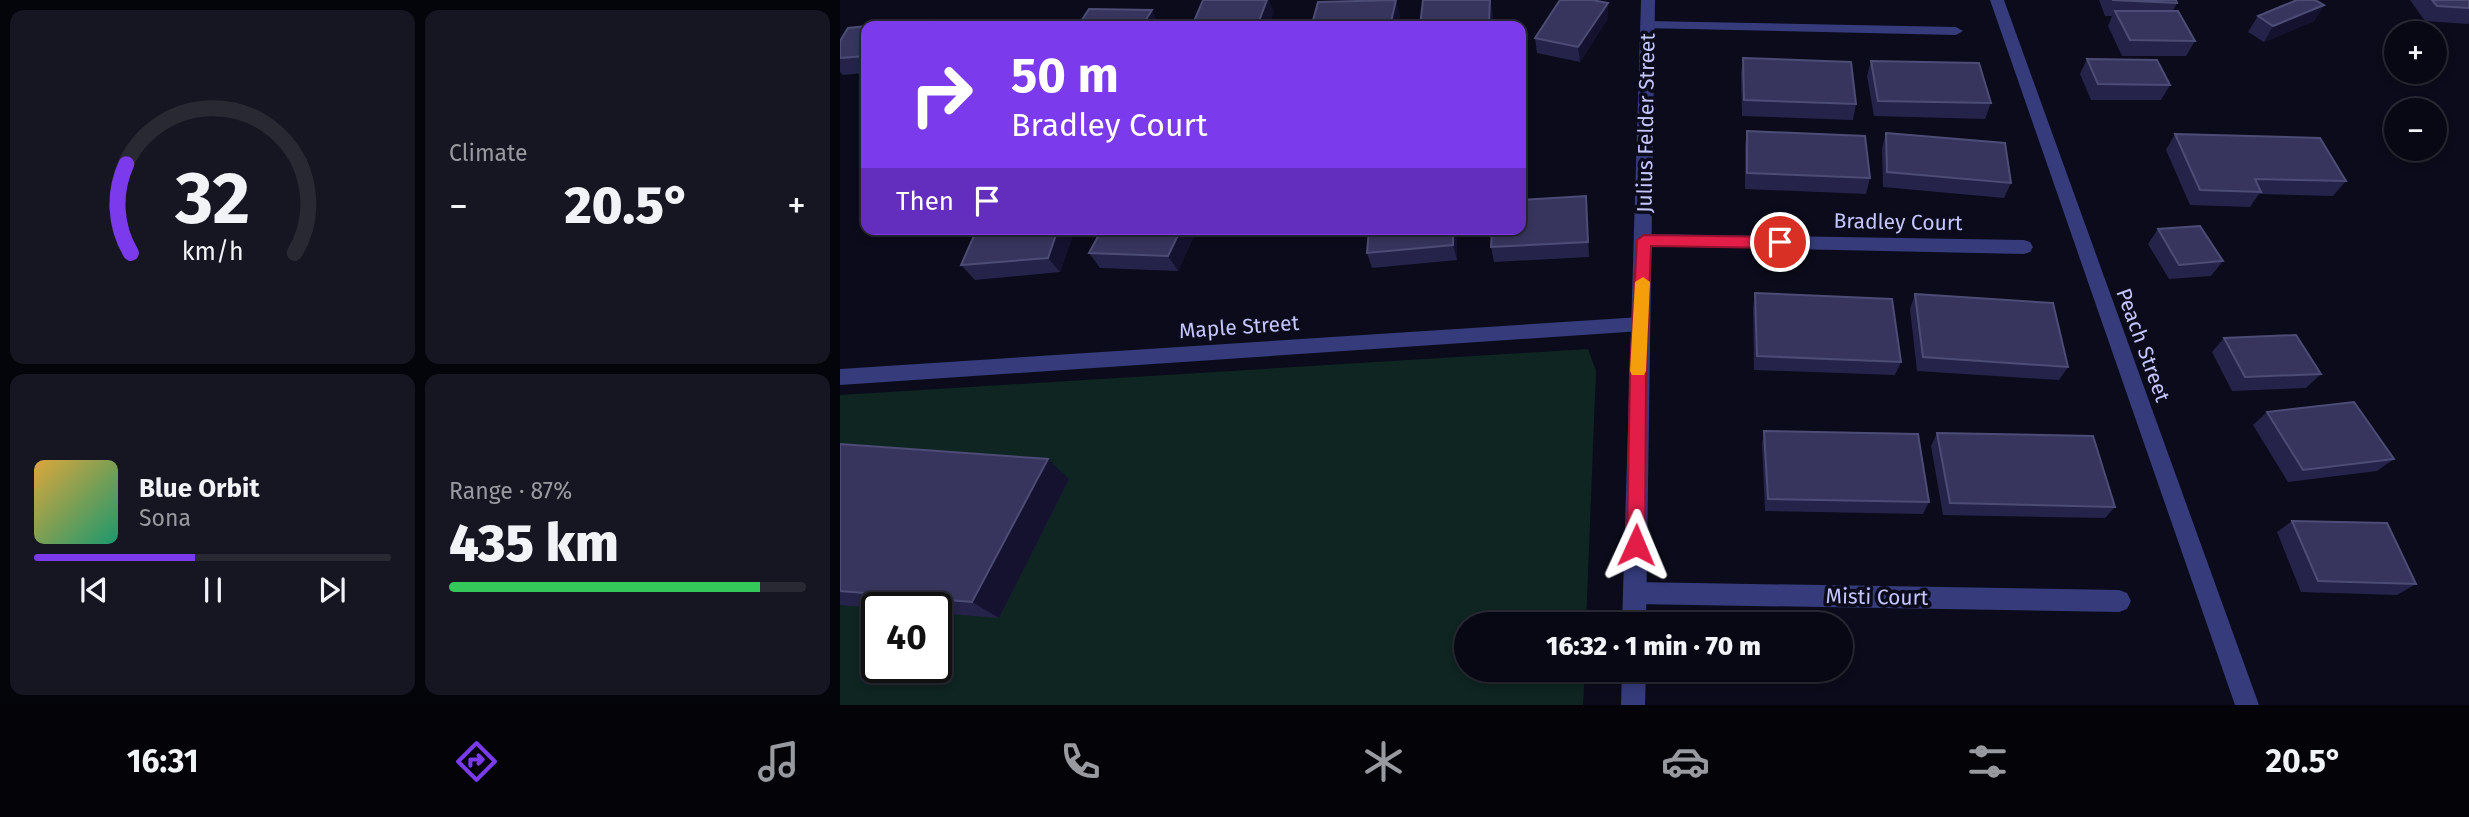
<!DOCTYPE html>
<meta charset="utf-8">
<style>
:root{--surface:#080814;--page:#161622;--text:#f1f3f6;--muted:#989aa0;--line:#292934;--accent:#7c3aed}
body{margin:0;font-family:"Fira Sans",sans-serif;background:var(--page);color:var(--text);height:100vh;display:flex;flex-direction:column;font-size:26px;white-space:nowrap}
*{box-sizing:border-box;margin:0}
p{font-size:23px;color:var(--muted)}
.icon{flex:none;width:38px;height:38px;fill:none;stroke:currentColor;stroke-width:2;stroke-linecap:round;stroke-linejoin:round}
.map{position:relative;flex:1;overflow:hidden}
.sheet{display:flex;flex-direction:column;gap:10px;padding:10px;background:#04040b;width:840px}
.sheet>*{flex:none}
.banner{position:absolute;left:21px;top:21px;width:665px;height:214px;border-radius:14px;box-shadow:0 4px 10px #0003,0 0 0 2px var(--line);background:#7c3aed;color:#fff;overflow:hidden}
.buttons{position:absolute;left:1544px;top:21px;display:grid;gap:14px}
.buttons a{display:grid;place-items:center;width:63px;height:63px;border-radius:50%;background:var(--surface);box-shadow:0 4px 10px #0003,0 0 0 2px var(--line);font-size:35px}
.speed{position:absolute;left:21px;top:592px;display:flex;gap:14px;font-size:35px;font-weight:700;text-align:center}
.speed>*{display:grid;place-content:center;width:91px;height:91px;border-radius:50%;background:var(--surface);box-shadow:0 4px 10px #0003,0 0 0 2px var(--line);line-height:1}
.speed .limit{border:4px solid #111;border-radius:10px;background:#fff;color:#111}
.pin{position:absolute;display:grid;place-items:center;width:60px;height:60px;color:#fff;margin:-30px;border:4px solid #fff;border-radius:50%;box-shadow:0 2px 7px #0007}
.me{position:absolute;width:77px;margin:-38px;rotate:1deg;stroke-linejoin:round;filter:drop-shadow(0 0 5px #0008)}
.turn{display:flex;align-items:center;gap:24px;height:147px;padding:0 35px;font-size:32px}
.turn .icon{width:91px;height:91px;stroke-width:2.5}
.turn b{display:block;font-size:49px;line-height:60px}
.then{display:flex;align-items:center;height:66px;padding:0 35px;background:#0003;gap:14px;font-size:26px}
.big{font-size:52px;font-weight:800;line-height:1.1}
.sheet .card{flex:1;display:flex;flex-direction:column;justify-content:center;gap:10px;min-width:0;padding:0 24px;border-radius:14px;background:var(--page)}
.sheet .dial{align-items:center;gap:0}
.dial svg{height:182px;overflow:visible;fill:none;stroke:var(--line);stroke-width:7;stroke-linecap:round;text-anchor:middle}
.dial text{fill:var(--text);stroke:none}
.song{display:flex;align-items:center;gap:21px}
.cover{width:84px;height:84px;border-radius:10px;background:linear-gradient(135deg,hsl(40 70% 55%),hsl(160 70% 35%))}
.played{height:7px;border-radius:4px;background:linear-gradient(90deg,var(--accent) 45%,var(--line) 45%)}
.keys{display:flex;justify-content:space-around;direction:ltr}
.heat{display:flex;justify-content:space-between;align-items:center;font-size:38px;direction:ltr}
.charge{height:10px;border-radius:5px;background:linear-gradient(90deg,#34c759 87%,var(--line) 0)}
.sheet .tiles{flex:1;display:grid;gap:10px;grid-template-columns:repeat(2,1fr)}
.trip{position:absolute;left:614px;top:612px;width:399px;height:70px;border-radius:35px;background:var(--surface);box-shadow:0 4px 10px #0003,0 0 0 2px var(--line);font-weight:800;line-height:70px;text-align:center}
.tab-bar{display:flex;height:112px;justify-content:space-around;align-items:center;background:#030308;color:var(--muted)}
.tab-bar .icon{width:49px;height:49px}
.tab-bar .current{color:var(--accent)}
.tab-bar b{font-size:32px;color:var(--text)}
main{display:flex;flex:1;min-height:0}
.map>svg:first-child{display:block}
.green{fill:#0e2521;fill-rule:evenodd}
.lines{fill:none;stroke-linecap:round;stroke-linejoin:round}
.minor{fill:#353b7b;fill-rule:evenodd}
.tertiary{fill:#353b7b;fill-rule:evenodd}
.wall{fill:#26234a}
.shaded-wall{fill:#14122f}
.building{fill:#37355d;stroke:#4d4c76;stroke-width:2}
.route{fill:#e11d48;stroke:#92132f;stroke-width:2}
.slow{fill:#f59e0b}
.labels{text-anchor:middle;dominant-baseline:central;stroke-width:7;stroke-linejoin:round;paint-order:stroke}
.street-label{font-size:21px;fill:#c5c6ff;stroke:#0b0b1b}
</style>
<main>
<section class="sheet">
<div class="tiles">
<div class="card dial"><svg viewBox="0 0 100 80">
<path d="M14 69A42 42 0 1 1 86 69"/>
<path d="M14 69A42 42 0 0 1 12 30" stroke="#7c3aed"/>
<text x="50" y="56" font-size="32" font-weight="700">32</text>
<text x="50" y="72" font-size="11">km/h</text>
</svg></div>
<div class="card"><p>Climate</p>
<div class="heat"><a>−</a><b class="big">20.5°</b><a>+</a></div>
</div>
<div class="card">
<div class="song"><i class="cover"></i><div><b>Blue Orbit</b><p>Sona</p></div></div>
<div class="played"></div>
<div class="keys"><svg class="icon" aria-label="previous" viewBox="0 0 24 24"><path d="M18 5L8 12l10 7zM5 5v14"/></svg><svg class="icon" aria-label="pause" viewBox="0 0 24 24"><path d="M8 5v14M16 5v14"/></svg><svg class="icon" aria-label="next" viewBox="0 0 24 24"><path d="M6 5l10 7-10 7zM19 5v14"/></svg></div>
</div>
<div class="card"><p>Range · 87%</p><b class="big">435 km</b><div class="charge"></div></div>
</div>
</section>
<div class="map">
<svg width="1629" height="705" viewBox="0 0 1629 705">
<rect width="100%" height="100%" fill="#0b0b1b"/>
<!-- green -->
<path class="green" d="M 748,349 L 756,371 L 746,625 L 626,625 L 626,670 L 745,670 L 743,705 L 0,705 L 0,395 ZM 37,607 L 96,607 L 96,667 L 37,667 Z"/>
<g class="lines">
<!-- minor -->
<g class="minor">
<path d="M 1150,0 L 1164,0 L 1419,705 L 1395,705 Z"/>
<path d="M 807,21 L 1116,27 L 1123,31 L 1116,35 L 802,28 L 802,22 Z"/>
<path d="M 804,234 L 1184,240 L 1190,242 L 1193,247 L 1190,252 L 1184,254 L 804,246 L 798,245 L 795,240 L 798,235 Z"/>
<path d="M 801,317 L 808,319 L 810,324 L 808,329 L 801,331 L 0,385 L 0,369 Z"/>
<path d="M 795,582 L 1279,590 L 1287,593 L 1291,601 L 1287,609 L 1279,612 L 795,604 L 787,601 L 784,593 L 787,585 Z"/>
</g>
<!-- tertiary -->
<g class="tertiary">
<path d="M 801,0 L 815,0 L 806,625 L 782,625 Z"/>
<path d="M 782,670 L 806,670 L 805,705 L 781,705 Z"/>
</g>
</g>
<!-- wall -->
<g class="wall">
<path d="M 1259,0 L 1336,0 L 1337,3 L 1333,11 L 1355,41 L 1346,56 L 1282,56 L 1268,26 L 1272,16 L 1265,16 Z"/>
<path d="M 1570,0 L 1629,0 L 1629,23 L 1628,24 L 1585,21 Z"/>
<path d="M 768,3 L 768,18 L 740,62 L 697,53 L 695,38 Z"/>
<path d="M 1484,5 L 1474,21 L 1424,42 L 1408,32 L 1418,16 Z"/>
<path d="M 653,11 L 652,26 L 580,26 Z"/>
<path d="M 560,15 L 558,26 L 472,26 L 472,24 Z"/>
<path d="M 26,26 L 26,73 L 3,75 L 0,72 L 0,41 Z"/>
<path d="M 903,58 L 1016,104 L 1013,120 L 902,116 L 901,74 Z"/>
<path d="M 1247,59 L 1330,85 L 1321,100 L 1251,100 L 1240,74 Z"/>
<path d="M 1031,61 L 1151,103 L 1145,119 L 1034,116 L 1027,76 Z"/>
<path d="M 907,131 L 1030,178 L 1026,194 L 905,189 L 905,146 Z"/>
<path d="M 1046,133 L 1171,183 L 1164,198 L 1043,187 L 1042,148 Z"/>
<path d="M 1335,134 L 1506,181 L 1493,196 L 1419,194 L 1410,207 L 1350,205 L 1326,150 Z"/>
<path d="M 746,196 L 749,257 L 654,262 L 651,247 Z"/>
<path d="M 137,229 L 235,229 L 220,272 L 135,280 L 121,265 Z"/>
<path d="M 262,229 L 357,229 L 338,271 L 260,268 L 249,253 Z"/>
<path d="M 529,229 L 617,229 L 617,260 L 532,268 L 527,253 Z"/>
<path d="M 1318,229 L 1383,261 L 1371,276 L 1329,279 L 1308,244 Z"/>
<path d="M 915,293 L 1061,362 L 1055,375 L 914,370 L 913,308 Z"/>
<path d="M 1075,294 L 1228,367 L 1219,380 L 1077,371 L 1070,309 Z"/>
<path d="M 1384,338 L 1481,374 L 1466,388 L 1392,391 L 1372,352 Z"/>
<path d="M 1427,412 L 1554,459 L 1537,471 L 1448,482 L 1413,425 Z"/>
<path d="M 924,431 L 1089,502 L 1083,514 L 925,511 L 922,444 Z"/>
<path d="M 1097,433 L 1275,507 L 1265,518 L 1103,515 L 1091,446 Z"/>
<path d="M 0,444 L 229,479 L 159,618 L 96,613 L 96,607 L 37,607 L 37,608 L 0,605 Z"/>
<path d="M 1452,521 L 1576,584 L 1557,595 L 1461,592 L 1437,532 Z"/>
</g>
<!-- shaded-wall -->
<g class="shaded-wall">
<path d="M 427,0 L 429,0 L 434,12 L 429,26 L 417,26 Z"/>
<path d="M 556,0 L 560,15 L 558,26 L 552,26 L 551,22 Z"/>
<path d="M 650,0 L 653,11 L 652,26 L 650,26 L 649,23 Z"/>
<path d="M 768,3 L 768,18 L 740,62 L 738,47 Z"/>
<path d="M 1484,5 L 1474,21 L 1424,42 L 1433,26 Z"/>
<path d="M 312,10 L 319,25 L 319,26 L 302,26 Z"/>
<path d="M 91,20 L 95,26 L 88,26 Z"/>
<path d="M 218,229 L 235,229 L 220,272 L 208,258 Z"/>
<path d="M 341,229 L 357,229 L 338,271 L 328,256 Z"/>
<path d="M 613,229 L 617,229 L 617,260 L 613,245 Z"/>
<path d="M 208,459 L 229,479 L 159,618 L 132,602 Z"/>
</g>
<!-- building -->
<g class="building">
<path d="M 363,0 L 427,0 L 417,26 L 352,26 Z"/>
<path d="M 556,0 L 551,22 L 472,24 L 478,2 Z"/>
<path d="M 583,0 L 650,0 L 649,23 L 626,24 L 626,26 L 580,26 Z"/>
<path d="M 720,0 L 752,0 L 768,3 L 738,47 L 695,38 Z"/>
<path d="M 1272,0 L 1336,0 L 1337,3 Z"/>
<path d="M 1457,0 L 1475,0 L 1484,5 L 1433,26 L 1418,16 Z"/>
<path d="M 1592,0 L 1629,0 L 1629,8 L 1597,6 Z"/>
<path d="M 249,9 L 312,10 L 302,26 L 238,26 Z"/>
<path d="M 1275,11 L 1338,11 L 1355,41 L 1290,40 Z"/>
<path d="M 91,20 L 88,26 L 28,26 Z"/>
<path d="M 26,26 L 26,56 L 0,58 L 0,41 L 8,28 Z"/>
<path d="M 903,58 L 1011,62 L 1016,104 L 904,100 Z"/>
<path d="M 1247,59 L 1317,60 L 1330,85 L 1258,84 Z"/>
<path d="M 1031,61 L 1139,63 L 1151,103 L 1038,101 Z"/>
<path d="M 907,131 L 1025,136 L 1030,178 L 907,173 Z"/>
<path d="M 1046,133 L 1165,143 L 1171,183 L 1047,172 Z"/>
<path d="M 1335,134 L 1480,138 L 1506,181 L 1415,179 L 1421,192 L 1360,190 Z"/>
<path d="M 746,196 L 748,242 L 651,247 L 652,229 L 681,229 L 681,200 Z"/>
<path d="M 1360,226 L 1383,261 L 1339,265 L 1318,229 Z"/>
<path d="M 137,229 L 218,229 L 208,258 L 121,265 Z"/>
<path d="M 262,229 L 341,229 L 328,256 L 249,253 Z"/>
<path d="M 529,229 L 613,229 L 613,245 L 527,253 Z"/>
<path d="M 915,293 L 1052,299 L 1061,362 L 917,356 Z"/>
<path d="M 1075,294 L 1213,303 L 1228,367 L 1083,357 Z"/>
<path d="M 1456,335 L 1481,374 L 1405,377 L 1384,338 Z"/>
<path d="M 1514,402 L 1554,459 L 1463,470 L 1427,412 Z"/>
<path d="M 924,431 L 1078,434 L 1089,502 L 928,499 Z"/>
<path d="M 1097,433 L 1253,436 L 1275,507 L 1110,503 Z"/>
<path d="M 0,444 L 208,459 L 132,602 L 0,591 Z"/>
<path d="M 1452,521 L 1547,523 L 1576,584 L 1478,581 Z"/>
</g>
<!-- route -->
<path class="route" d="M 804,235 L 940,237 L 947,242 L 940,248 L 811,246 L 806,372 L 805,545 L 802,552 L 796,554 L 789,552 L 787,545 L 790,372 L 797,240 Z"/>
<!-- slow -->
<path class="slow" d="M 803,277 L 810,282 L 806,371 L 804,375 L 792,375 L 790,371 L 795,282 Z"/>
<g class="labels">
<!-- street labels -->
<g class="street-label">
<text transform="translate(806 123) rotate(-89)">Julius Felder Street</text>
<text transform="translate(1058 222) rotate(1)">Bradley Court</text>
<text transform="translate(399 327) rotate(-4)">Maple Street</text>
<text transform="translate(1303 345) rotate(70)">Peach Street</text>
<text transform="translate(1037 597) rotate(1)">Misti Court</text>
</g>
</g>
</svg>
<div class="buttons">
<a>+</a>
<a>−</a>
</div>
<div class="speed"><div class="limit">40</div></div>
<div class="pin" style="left:940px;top:242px;background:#d93025"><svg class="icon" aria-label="arrive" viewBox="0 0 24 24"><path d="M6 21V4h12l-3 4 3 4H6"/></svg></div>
<svg class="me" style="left:796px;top:545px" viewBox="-20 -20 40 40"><path d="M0-17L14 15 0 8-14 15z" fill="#e11d48" stroke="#fff" stroke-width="4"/></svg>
<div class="trip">16:32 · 1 min · 70 m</div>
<div class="banner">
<div class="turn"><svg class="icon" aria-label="right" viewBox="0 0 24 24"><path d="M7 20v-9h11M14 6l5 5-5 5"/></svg><div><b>50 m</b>Bradley Court</div></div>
<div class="then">Then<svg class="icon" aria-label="arrive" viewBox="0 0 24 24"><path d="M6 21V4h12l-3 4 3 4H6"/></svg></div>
</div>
</div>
</main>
<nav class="tab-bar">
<b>16:31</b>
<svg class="icon current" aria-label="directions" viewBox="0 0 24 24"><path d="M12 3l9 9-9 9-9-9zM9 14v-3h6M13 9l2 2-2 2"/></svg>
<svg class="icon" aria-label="music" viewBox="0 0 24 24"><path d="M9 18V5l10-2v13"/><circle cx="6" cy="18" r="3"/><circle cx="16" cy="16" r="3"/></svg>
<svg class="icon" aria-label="phone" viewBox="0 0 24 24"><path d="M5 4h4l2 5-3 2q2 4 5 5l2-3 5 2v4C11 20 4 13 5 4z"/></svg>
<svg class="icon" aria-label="climate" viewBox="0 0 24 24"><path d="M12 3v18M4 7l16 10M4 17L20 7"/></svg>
<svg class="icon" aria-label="car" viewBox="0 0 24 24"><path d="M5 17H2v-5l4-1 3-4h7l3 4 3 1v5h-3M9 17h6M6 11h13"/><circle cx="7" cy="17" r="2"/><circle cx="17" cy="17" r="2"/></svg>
<svg class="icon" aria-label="filters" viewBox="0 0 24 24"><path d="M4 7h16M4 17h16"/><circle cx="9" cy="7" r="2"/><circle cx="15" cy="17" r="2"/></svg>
<b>20.5°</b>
</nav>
